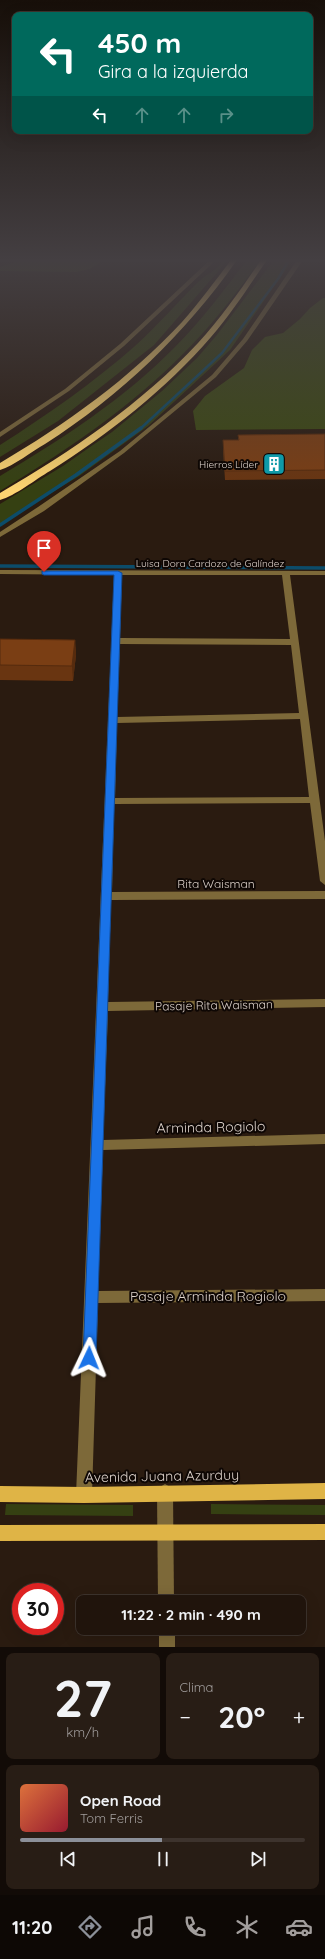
<!DOCTYPE html>
<html lang="es">
<meta charset="utf-8">
<style>
:root{--surface:#20140c;--page:#281d15;--text:#f1f3f6;--muted:#a29e9d;--line:#3d332d;--accent:#8c9099}
body{margin:0;font-family:Quicksand,sans-serif;background:var(--page);color:var(--text);height:100vh;display:flex;flex-direction:column;font-size:15px;white-space:nowrap}
*{box-sizing:border-box;margin:0}
p{font-size:13px;color:var(--muted)}
.icon{flex:none;width:22px;height:22px;fill:none;stroke:currentColor;stroke-width:2;stroke-linecap:round;stroke-linejoin:round}
.map{position:relative;height:1647px;overflow:hidden}
.panel{display:flex;flex-direction:column;gap:6px;padding:6px;background:#120b07;flex:1}
.panel>*{flex:none}
.banner{position:absolute;left:12px;top:12px;width:301px;height:122px;border-radius:8px;box-shadow:0 4px 16px #0002,0 0 0 1px var(--line);background:#00695c;color:#fff;overflow:hidden}
.speed{position:absolute;left:12px;top:1583px;display:flex;gap:8px;font-size:20px;font-weight:700;text-align:center}
.speed>*{display:grid;place-content:center;width:52px;height:52px;border-radius:50%;background:var(--surface);box-shadow:0 4px 16px #0002,0 0 0 1px var(--line);line-height:1}
.speed .limit{border:6px solid #d22;background:#fff;color:#111}
.pin{position:absolute;display:grid;place-items:center;width:34px;height:34px;color:#fff;margin:-41px -17px;border-radius:50% 50% 50% 0;rotate:-45deg;box-shadow:0 0 4px #0007}
.pin .icon{rotate:45deg}
.me{position:absolute;width:44px;margin:-22px;rotate:2deg;stroke-linejoin:round;filter:drop-shadow(0 0 3px #0008)}
.turn{display:flex;align-items:center;gap:14px;height:84px;padding:0 20px;font-size:18px}
.turn .icon{width:52px;height:52px;stroke-width:2.5}
.turn b{display:block;font-size:28px;line-height:34px}
.lanes{display:flex;align-items:center;height:38px;padding:0 20px;background:#0003;justify-content:center;gap:20px;direction:ltr}
.lanes .off{opacity:.35}
.big{font-size:30px;font-weight:800;line-height:1.1}
.panel .widget{flex:1;display:flex;flex-direction:column;justify-content:center;gap:6px;min-width:0;padding:0 14px;border-radius:8px;background:var(--page)}
.panel .dial{align-items:center;gap:0}
.dial b{font-size:52px;line-height:1}
.song{display:flex;align-items:center;gap:12px}
.cover{width:48px;height:48px;border-radius:6px;background:linear-gradient(135deg,hsl(20 70% 55%),hsl(350 70% 35%))}
.played{height:4px;border-radius:2px;background:linear-gradient(90deg,var(--accent) 50%,var(--line) 50%)}
.keys{display:flex;justify-content:space-around;direction:ltr}
.heat{display:flex;justify-content:space-between;align-items:center;font-size:22px;direction:ltr}
.panel .tiles{flex:1;display:grid;gap:6px;grid-template-columns:1fr 1fr}
.widget:last-child{grid-column:span 2}
.trip{position:absolute;left:76px;top:1595px;width:230px;height:40px;border-radius:8px;background:var(--surface);box-shadow:0 4px 16px #0002,0 0 0 1px var(--line);font-weight:800;line-height:40px;text-align:center}
.tabs{display:flex;height:64px;justify-content:space-around;align-items:center;background:#0d0805;color:var(--muted)}
.tabs .icon{width:28px;height:28px}
.tabs .on{color:var(--accent)}
.tabs b{font-size:18px;color:var(--text)}
.map>svg:first-child{display:block}
.green{fill:#354012}
.forest{fill:#3c4912}
.lines{fill:none;stroke-linecap:round;stroke-linejoin:round}
.stream-far1{stroke:#0c4c6a;stroke-width:2.5}
.stream{stroke:#0c4c6a;stroke-width:3.5}
.minor{fill:#7d6939;fill-rule:evenodd}
.major{fill:#dfb446;fill-rule:evenodd}
.highway{fill:#fdd471;fill-rule:evenodd}
.wall{fill:#693511}
.shaded-wall{fill:#552b0e}
.building{fill:#7a3e14;stroke:#552b0e}
.route{fill:#1a73e8;stroke:#114b97}
.labels{text-anchor:middle;dominant-baseline:central;stroke-width:4;stroke-linejoin:round;paint-order:stroke}
.far-poi-label{font-size:10px;fill:#dbd0c9;stroke:#0e0704;text-anchor:end}
.far-street-label{font-size:10px;fill:#dbd0c9;stroke:#0e0704}
.street-label{font-size:12px;fill:#dbd0c9;stroke:#0e0704}
.near-street-label{font-size:14px;fill:#dbd0c9;stroke:#0e0704}
</style>
<div class="map">
<svg width="325" height="1647" viewBox="0 0 325 1647">
<rect width="100%" height="100%" fill="#2a1b10"/>
<!-- green -->
<g class="green">
<path d="M 224,260 L 228,260 L 154,345 L 58,421 L 0,457 L 0,445 C 47,415 93,383 135,346 C 157,326 176,304 197,283 C 205,275 216,271 224,260 Z"/>
<path d="M 247,260 L 261,260 C 242,285 223,311 202,334 C 144,398 74,446 0,491 L 0,476 C 62,439 124,399 175,347 C 202,320 224,290 247,260 Z"/>
<path d="M 274,260 L 292,260 L 230,350 L 148,426 L 79,476 L 0,524 L 0,504 L 63,466 L 90,447 L 112,432 L 162,391 L 197,358 L 216,336 Z"/>
<path d="M 6,1504 L 133,1505 L 133,1516 L 5,1515 Z"/>
<path d="M 211,1504 L 325,1505 L 325,1515 L 211,1514 Z"/>
</g>
<!-- forest -->
<g class="forest">
<path d="M 20,260 L 104,260 L 90,269 L 76,272 L 0,271 L 0,267 Z"/>
<path d="M 323,298 L 325,298 L 325,429 L 196,430 L 193,411 L 205,396 L 244,368 L 252,350 L 265,337 L 283,333 L 300,319 L 310,308 Z"/>
</g>
<g class="lines">
<!-- stream-far1 -->
<path class="stream-far1" d="M 140,429 L 222,353 L 278,279 L 289,260"/>
<!-- stream -->
<g class="stream">
<path d="M 0,525 L 76,475 L 141,428"/>
<path d="M 0,566 L 325,568"/>
</g>
<!-- minor -->
<g class="minor">
<path d="M 210,260 L 216,260 L 124,346 L 69,391 L 0,437 L 0,432 L 65,389 L 120,344 Z"/>
<path d="M 297,260 L 303,260 L 247,341 L 216,377 L 124,453 L 44,511 L 0,537 L 0,532 L 38,507 L 120,451 L 212,375 L 243,339 Z"/>
<path d="M 0,570 L 325,571 L 325,575 L 290,575 L 325,841 L 325,885 L 320,881 L 310,803 L 114,804 L 112,892 L 325,891 L 325,899 L 111,900 L 108,1002 L 325,999 L 325,1007 L 108,1011 L 103,1140 L 325,1134 L 325,1144 L 103,1150 L 98,1291 L 325,1289 L 325,1301 L 98,1303 L 92,1495 L 89,1500 L 84,1503 L 79,1500 L 76,1495 L 114,575 L 0,574 ZM 122,575 L 282,575 L 290,639 L 120,638 ZM 120,644 L 291,645 L 299,713 L 117,717 ZM 300,719 L 309,797 L 115,798 L 117,723 Z"/>
<path d="M 165,1484 L 170,1487 L 173,1492 L 174,1602 L 158,1602 L 157,1492 L 160,1487 Z"/>
<rect x="159" y="1628" width="16" height="19"/>
</g>
<!-- major -->
<g class="major">
<path d="M 325,1483 L 325,1499 L 84,1503 L 0,1502 L 0,1486 L 84,1487 Z"/>
<path d="M 325,1524 L 325,1540 L 0,1541 L 0,1525 Z"/>
</g>
<!-- highway -->
<g class="highway">
<path d="M 231,260 L 237,260 C 185,334 121,395 45,444 C 32,451 14,466 0,470 L 0,463 C 66,424 129,379 182,322 C 199,303 215,281 231,260 Z"/>
<path d="M 261,260 L 267,260 C 249,286 232,313 211,337 C 166,389 109,434 50,471 C 36,479 15,496 0,500 L 0,493 C 72,451 141,404 198,343 C 222,317 241,289 261,260 Z"/>
</g>
</g>
<!-- wall -->
<g class="wall">
<path d="M 325,434 L 325,479 L 225,480 L 223,449 L 223,440 L 238,440 L 238,435 Z"/>
<path d="M 0,639 L 75,640 L 76,655 L 73,681 L 0,680 Z"/>
</g>
<!-- shaded-wall -->
<path class="shaded-wall" d="M 75,640 L 76,655 L 73,681 L 72,666 Z"/>
<!-- building -->
<g class="building">
<path d="M 325,434 L 325,470 L 225,471 L 223,440 L 239,440 L 238,435 Z"/>
<path d="M 0,639 L 75,640 L 72,666 L 0,665 Z"/>
</g>
<!-- sky -->
<linearGradient id="sky" x2="0" y2="1"><stop stop-color="#170f09"/><stop offset="0.53" stop-color="#443f42"/><stop offset="1" stop-color="#443f42" stop-opacity="0"/></linearGradient>
<rect width="325" height="491" fill="url(#sky)"/>
<!-- route -->
<path class="route" d="M 42,571 L 118,571 L 122,573 L 96,1358 L 94,1363 L 89,1364 L 84,1363 L 83,1358 L 114,575 L 44,575 L 42,574 Z"/>
<!-- icons -->
<defs>
<g id="building-square" transform="scale(1.15)"><rect x="-9" y="-9" width="18" height="18" rx="4" fill="#0f9aa8" stroke="#0e0704"/><path d="M-4-6H4V6H1V3H-1V6H-4ZM-2.5-4.3h1.7v1.8h-1.7ZM.8-4.3h1.7v1.8H.8ZM-2.5-1h1.7V.8h-1.7ZM.8-1h1.7V.8H.8Z" fill="#fff"/></g>
</defs>
<g fill-rule="evenodd">
<use href="#building-square" x="274" y="464"/>
</g>
<g class="labels">
<!-- far-poi labels -->
<g class="far-poi-label">
<text x="258" y="464">Hierros Líder</text>
</g>
<!-- far-street labels -->
<g class="far-street-label">
<text x="210" y="563">Luisa Dora Cardozo de Galíndez</text>
</g>
<!-- street labels -->
<g class="street-label">
<text x="216" y="883">Rita Waisman</text>
<text transform="translate(214 1005) rotate(-1)">Pasaje Rita Waisman</text>
</g>
<!-- near-street labels -->
<g class="near-street-label">
<text transform="translate(211 1127) rotate(-1)">Arminda Rogiolo</text>
<text x="208" y="1296">Pasaje Arminda Rogiolo</text>
<text transform="translate(162 1476) rotate(-1)">Avenida Juana Azurduy</text>
</g>
</g>
</svg>
<div class="speed"><div class="limit">30</div></div>
<div class="pin" style="left:44px;top:572px;background:#d93025"><svg class="icon" aria-label="arrive" viewBox="0 0 24 24"><path d="M6 21V4h12l-3 4 3 4H6"/></svg></div>
<svg class="me" style="left:89px;top:1358px" viewBox="-20 -20 40 40"><path d="M0-17L14 15 0 8-14 15z" fill="#1a73e8" stroke="#fff" stroke-width="4"/></svg>
<div class="trip">11:22 · 2 min · 490 m</div>
<div class="banner">
<div class="turn"><svg class="icon" aria-label="left" viewBox="0 0 24 24"><path d="M17 20v-9H6M10 6l-5 5 5 5"/></svg><div><b>450 m</b>Gira a la izquierda</div></div>
<div class="lanes"><svg class="icon" aria-label="left" viewBox="0 0 24 24"><path d="M17 20v-9H6M10 6l-5 5 5 5"/></svg><svg class="icon off" aria-label="ahead" viewBox="0 0 24 24"><path d="M12 20V5M6 11l6-6 6 6"/></svg><svg class="icon off" aria-label="ahead" viewBox="0 0 24 24"><path d="M12 20V5M6 11l6-6 6 6"/></svg><svg class="icon off" aria-label="right" viewBox="0 0 24 24"><path d="M7 20v-9h11M14 6l5 5-5 5"/></svg></div>
</div>
</div>
<section class="panel">
<div class="tiles">
<div class="widget dial"><b>27</b><p>km/h</p></div>
<div class="widget"><p>Clima</p>
<div class="heat"><a>−</a><b class="big">20°</b><a>+</a></div>
</div>
<div class="widget">
<div class="song"><i class="cover"></i><div><b>Open Road</b><p>Tom Ferris</p></div></div>
<div class="played"></div>
<div class="keys"><svg class="icon" aria-label="previous" viewBox="0 0 24 24"><path d="M18 5L8 12l10 7zM5 5v14"/></svg><svg class="icon" aria-label="pause" viewBox="0 0 24 24"><path d="M8 5v14M16 5v14"/></svg><svg class="icon" aria-label="next" viewBox="0 0 24 24"><path d="M6 5l10 7-10 7zM19 5v14"/></svg></div>
</div>
</div>
</section>
<nav class="tabs">
<b>11:20</b>
<svg class="icon on" aria-label="directions" viewBox="0 0 24 24"><path d="M12 3l9 9-9 9-9-9zM9 14v-3h6M13 9l2 2-2 2"/></svg>
<svg class="icon" aria-label="music" viewBox="0 0 24 24"><path d="M9 18V5l10-2v13"/><circle cx="6" cy="18" r="3"/><circle cx="16" cy="16" r="3"/></svg>
<svg class="icon" aria-label="phone" viewBox="0 0 24 24"><path d="M5 4h4l2 5-3 2q2 4 5 5l2-3 5 2v4C11 20 4 13 5 4z"/></svg>
<svg class="icon" aria-label="climate" viewBox="0 0 24 24"><path d="M12 3v18M4 7l16 10M4 17L20 7"/></svg>
<svg class="icon" aria-label="car" viewBox="0 0 24 24"><path d="M5 17H2v-5l4-1 3-4h7l3 4 3 1v5h-3M9 17h6M6 11h13"/><circle cx="7" cy="17" r="2"/><circle cx="17" cy="17" r="2"/></svg>
</nav>
